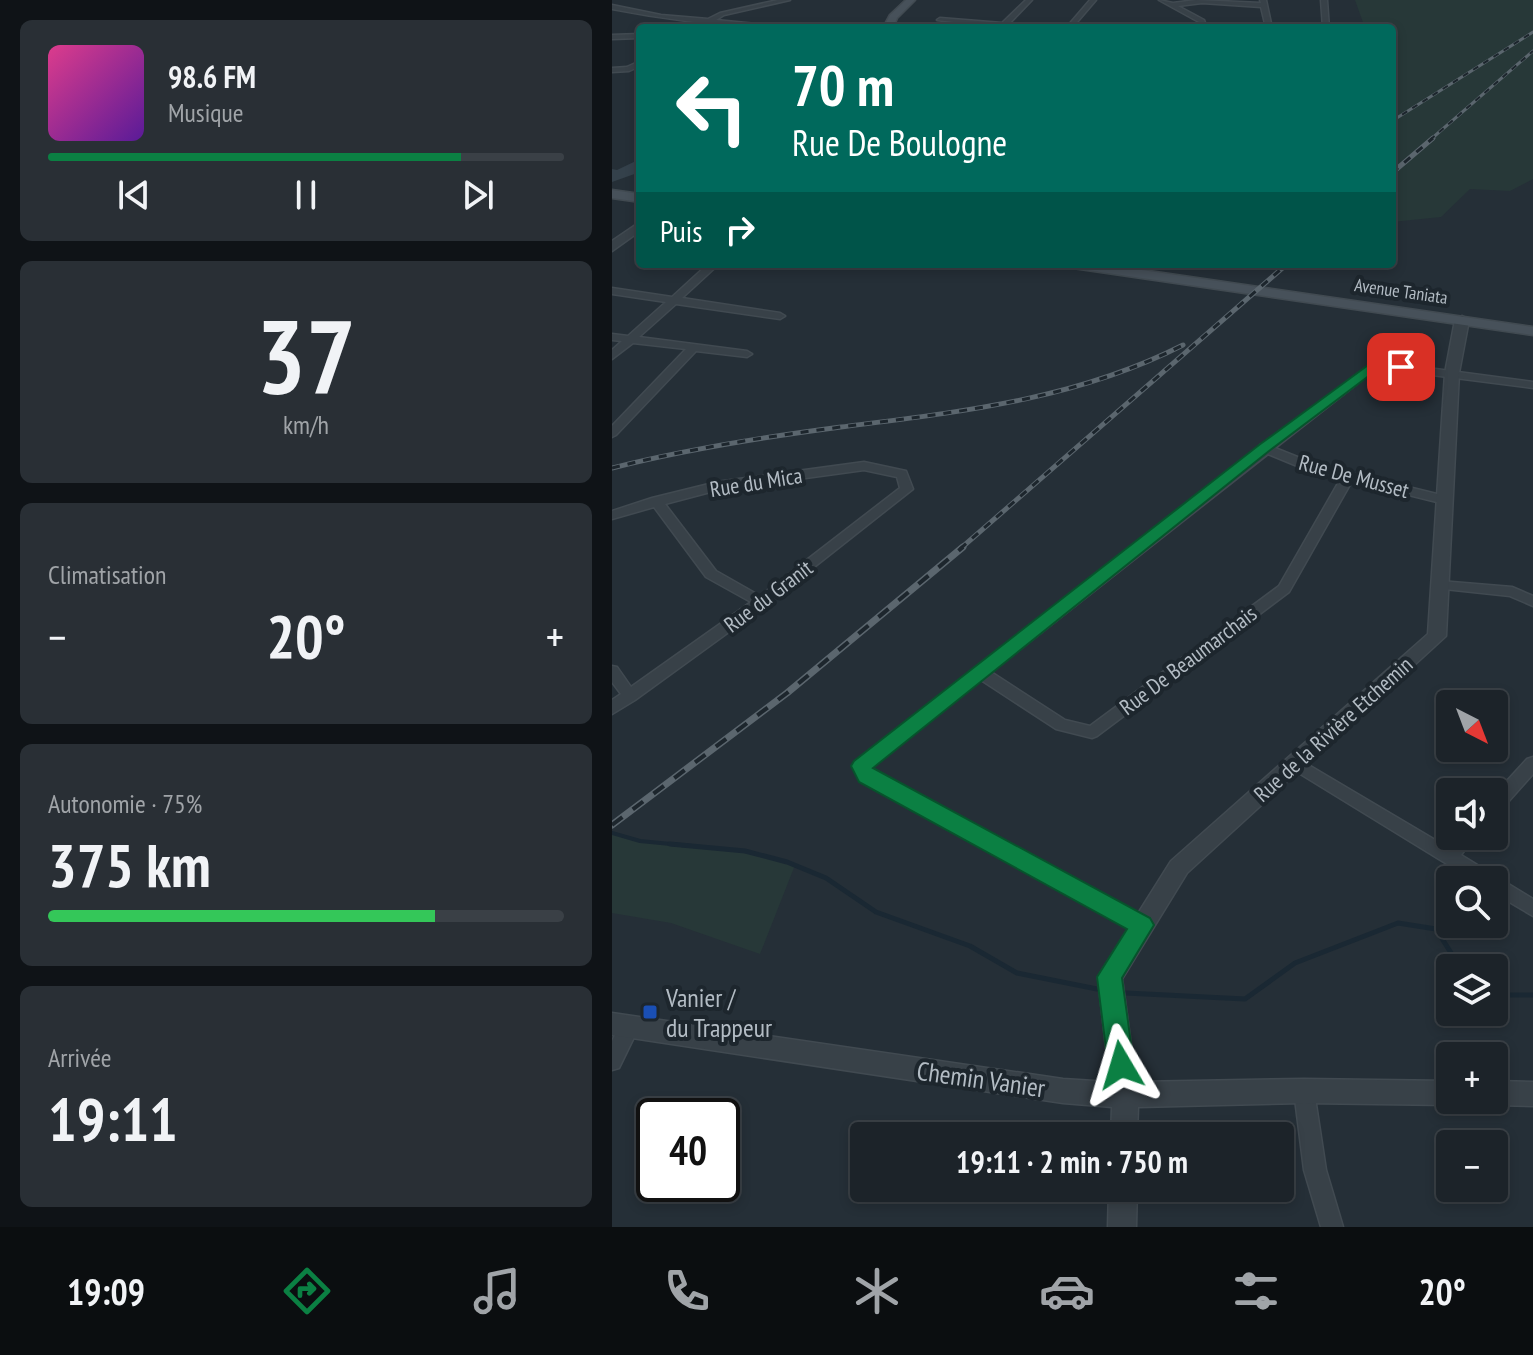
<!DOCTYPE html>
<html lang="fr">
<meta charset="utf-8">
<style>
:root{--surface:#1c2329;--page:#292f35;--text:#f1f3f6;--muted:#a0a4a8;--line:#3a4046;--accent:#0b8043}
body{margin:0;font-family:"PT Sans Narrow",sans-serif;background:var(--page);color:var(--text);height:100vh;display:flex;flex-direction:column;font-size:30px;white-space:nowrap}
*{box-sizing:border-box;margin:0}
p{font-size:26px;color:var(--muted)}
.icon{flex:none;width:44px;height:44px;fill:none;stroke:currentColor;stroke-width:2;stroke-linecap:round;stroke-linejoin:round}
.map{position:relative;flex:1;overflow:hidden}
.details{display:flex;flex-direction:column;gap:20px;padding:20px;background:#0f1317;width:612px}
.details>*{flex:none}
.hud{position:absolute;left:24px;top:24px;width:760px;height:244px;border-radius:8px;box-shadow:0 4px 12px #0003,0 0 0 2px var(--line);background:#00695c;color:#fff;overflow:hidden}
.needle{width:52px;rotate:138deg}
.controls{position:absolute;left:824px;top:690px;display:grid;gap:16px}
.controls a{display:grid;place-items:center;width:72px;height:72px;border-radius:8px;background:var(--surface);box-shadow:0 4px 12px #0003,0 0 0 2px var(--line);font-size:40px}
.speed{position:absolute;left:24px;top:1098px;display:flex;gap:16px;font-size:40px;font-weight:700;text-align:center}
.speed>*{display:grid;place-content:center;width:104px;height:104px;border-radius:50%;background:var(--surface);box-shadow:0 4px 12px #0003,0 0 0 2px var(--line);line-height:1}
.speed .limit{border:4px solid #111;border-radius:12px;background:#fff;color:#111}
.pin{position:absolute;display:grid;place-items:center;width:68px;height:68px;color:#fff;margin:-34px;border-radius:16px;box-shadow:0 4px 12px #0006}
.me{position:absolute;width:88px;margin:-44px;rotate:353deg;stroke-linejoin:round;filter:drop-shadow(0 0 6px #0008)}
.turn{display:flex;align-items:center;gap:28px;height:168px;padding:0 24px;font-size:36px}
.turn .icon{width:104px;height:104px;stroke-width:2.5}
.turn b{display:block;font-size:56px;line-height:68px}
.then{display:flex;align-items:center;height:76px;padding:0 24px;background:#0003;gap:16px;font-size:30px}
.big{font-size:60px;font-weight:700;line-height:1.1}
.details .widget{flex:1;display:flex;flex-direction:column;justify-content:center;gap:12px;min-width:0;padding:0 28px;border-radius:12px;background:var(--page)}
.details .dial{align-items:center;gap:0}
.dial b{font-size:104px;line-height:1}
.song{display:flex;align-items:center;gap:24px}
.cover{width:96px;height:96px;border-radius:12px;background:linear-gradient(135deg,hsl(330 70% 55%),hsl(270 70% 35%))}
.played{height:8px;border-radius:4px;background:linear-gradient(90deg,var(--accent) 80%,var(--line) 80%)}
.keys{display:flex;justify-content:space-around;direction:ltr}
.heat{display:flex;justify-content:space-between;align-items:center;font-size:44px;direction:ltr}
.charge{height:12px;border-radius:6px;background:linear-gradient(90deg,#34c759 75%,var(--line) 0)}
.trip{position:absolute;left:238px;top:1122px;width:444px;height:80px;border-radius:8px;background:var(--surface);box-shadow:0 4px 12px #0003,0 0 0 2px var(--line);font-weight:700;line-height:80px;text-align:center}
.tab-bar{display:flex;height:128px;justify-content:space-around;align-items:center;background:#0b0e10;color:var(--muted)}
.tab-bar .icon{width:56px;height:56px}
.tab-bar .on{color:var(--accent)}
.tab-bar b{font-size:36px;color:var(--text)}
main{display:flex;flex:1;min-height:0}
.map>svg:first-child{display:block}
.green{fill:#273838}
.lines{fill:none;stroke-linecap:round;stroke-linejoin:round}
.stream-far1{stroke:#1a2833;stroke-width:4}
.stream{stroke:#1a2833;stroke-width:5}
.building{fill:#34414b}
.minor-casing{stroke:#414a51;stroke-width:3}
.tertiary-casing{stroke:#414a51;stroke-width:3}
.secondary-casing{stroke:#414a51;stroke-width:3}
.minor{fill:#384148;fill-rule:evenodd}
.tertiary{fill:#384148;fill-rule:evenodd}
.secondary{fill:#47515a;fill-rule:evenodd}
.rail-far2-casing{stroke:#5b666e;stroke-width:3}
.rail-far1-casing{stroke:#5b666e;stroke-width:5}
.rail-casing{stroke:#5b666e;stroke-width:7}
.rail-far2{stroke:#1d262d;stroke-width:2;stroke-dasharray:6;stroke-linecap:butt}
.rail-far1{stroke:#1d262d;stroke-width:3;stroke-dasharray:8;stroke-linecap:butt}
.rail{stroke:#1d262d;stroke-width:4;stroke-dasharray:13;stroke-linecap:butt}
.route{fill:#0b8043;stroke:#07532c;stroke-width:2}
.transit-dot{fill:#1a4fb4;stroke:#1d262d;stroke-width:3}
.labels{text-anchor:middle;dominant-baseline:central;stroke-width:8;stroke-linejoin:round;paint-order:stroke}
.far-street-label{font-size:18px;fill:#b3bcc4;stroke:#1d262d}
.street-label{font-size:22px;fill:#b3bcc4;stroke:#1d262d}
.near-poi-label{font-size:26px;fill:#b3bcc4;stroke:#1d262d;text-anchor:start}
.near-street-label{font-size:26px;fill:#b3bcc4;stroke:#1d262d}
</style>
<main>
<section class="details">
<div class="widget">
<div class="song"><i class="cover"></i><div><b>98.6 FM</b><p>Musique</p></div></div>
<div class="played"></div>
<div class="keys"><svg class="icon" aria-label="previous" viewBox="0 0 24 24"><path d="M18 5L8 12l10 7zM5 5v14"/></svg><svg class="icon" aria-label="pause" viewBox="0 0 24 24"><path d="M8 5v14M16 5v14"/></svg><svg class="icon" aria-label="next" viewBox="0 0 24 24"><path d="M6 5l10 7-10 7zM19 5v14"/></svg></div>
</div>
<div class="widget dial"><b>37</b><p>km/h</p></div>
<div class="widget"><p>Climatisation</p>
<div class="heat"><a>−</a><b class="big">20°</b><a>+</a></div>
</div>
<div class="widget"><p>Autonomie · 75%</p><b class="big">375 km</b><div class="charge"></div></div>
<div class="widget"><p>Arrivée</p><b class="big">19:11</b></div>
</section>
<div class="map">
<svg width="921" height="1227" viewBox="0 0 921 1227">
<rect width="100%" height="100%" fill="#252f37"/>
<!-- green -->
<g class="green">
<path d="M 743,0 L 921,0 L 921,179 L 898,191 L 858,189 L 829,217 L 780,222 L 780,28 L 753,28 Z"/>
<path d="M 0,831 L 28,841 L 133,851 L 183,865 L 148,954 L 59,923 L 0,913 Z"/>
</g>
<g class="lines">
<!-- stream-far1 -->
<path class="stream-far1" d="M 0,833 L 28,841 L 79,846"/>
<!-- stream -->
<g class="stream">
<path d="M 58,844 L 133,851 L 175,862 L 214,878 L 264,912 L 358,946 L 405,973 L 485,989"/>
<path d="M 882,985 L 897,995 L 921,995"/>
<path d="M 514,993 L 633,999 L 683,963 L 786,923 L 824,929 L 846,964 L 853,968"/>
</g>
</g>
<!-- building -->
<path class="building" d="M 28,159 L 28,172 L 0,182 L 0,169 L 5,170 Z"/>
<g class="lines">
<!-- minor casing -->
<g class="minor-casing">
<g id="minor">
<path d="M 166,0 L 178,0 L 112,15 L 104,20 L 185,28 C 123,28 61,21 0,9 L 0,5 L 49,15 L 96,19 L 108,13 Z"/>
<path d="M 414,0 L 420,0 L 393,28 L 325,20 L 328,18 L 390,23 Z"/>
<path d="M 478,0 L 484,0 L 460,28 L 454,28 Z"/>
<path d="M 547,0 L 561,3 L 584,0 L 649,3 L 648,0 L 654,0 L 660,28 L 654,28 L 649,7 L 590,3 L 566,6 L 592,20 L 595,28 L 589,28 L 587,22 Z"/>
<path d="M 709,0 L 715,0 L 717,28 L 711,28 Z"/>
<path d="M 28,34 L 28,38 L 0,39 L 0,35 Z"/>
<path d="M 28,61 L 28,66 L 17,71 L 0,72 L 0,68 L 15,67 Z"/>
<path d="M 96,264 L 107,264 L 70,298 L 168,313 L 173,316 L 168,319 L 64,304 L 27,337 L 135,351 L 140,354 L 135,357 L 84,351 L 4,435 L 0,437 L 0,426 L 74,349 L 21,343 L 0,359 L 0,350 L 10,341 L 0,340 L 0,334 L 16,336 L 54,302 L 0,294 L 0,288 L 60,297 Z"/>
<path d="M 763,361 L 921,382 L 921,388 L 765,368 L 663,448 L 703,464 L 837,497 L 839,500 L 837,503 L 833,504 L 740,481 L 677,592 L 485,736 L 480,738 L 444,729 L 369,680 L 258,768 L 260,773 L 536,920 L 539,925 L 536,930 L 530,933 L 524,930 L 248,781 L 241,766 L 243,762 L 647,449 L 648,445 L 652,445 ZM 656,454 L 695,470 L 729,478 L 667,586 L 478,726 L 453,720 L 379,672 Z"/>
<path d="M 252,462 L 294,471 L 301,489 L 154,605 L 23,700 L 0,714 L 0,700 L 9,694 L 0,682 L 0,666 L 5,667 L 19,687 L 139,602 L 94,577 L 42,507 L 0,519 L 0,511 L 40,498 L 105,482 ZM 252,470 L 285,477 L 288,488 L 148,596 L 104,571 L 53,504 L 106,490 Z"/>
<path d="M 828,581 L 900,587 L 921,596 L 921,606 L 898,596 L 823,588 L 821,585 Z"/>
<path d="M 683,757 L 835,847 L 845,836 L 863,836 L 849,855 L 921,899 L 921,916 L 882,893 L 882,880 L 861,880 L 677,767 L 675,763 L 677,759 Z"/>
<path d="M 921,757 L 921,774 L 888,811 L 882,812 L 882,795 L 915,759 Z"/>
<path d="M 17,1018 L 24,1021 L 27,1027 L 7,1068 L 0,1070 L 0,1041 L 10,1021 Z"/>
<path d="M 692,1081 L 699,1084 L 702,1091 L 714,1170 L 731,1227 L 709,1227 L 692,1170 L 682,1091 L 685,1084 Z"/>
</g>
</g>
<!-- tertiary casing -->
<g class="tertiary-casing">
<g id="tertiary">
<path d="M 28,222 L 28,231 L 0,251 L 0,241 Z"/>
<path d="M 850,316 L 857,320 L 847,373 L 834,636 L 575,873 L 510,979 L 524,1082 L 692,1079 L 838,1081 L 838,1100 L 847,1102 L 838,1105 L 692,1103 L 526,1107 L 525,1136 L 499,1136 L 500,1107 L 451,1103 L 0,1035 L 0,1013 L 451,1079 L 498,1082 L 486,977 L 559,861 L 816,634 L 833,373 L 843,320 Z"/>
<path d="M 882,1081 L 921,1082 L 921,1106 L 882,1105 L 873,1102 L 882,1100 Z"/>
<path d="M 497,1188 L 525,1188 L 524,1227 L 496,1227 Z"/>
</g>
</g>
<!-- secondary casing -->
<g class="secondary-casing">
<g id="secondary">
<path d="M 294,0 L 303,0 L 285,18 L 281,28 L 271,28 L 278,15 Z"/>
<path d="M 0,190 L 28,194 L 28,202 L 0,198 Z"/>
<path d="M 454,264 L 489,264 L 921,327 L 921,335 L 461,268 Z"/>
</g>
</g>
<!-- minor -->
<use href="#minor" class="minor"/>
<!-- tertiary -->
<use href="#tertiary" class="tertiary"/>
<!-- secondary -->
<use href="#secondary" class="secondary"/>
<!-- rail-far2 casing -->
<g class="rail-far2-casing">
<g id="rail-far2">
<path d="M 780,121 L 921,32"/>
<path d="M 818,140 L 921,51"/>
</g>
</g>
<!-- rail-far1 casing -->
<g class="rail-far1-casing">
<g id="rail-far1">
<path d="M 780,173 L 821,138"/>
<path d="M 0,468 C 75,449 152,437 229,427 C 347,412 463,400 571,345"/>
<path d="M 348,549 L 675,264"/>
</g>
</g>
<!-- rail casing -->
<g class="rail-casing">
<path id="rail" d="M 0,825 L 175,693 L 351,547"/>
</g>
<!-- rail-far2 -->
<use href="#rail-far2" class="rail-far2"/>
<!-- rail-far1 -->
<use href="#rail-far1" class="rail-far1"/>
<!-- rail -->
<use href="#rail" class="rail"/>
</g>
<!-- route -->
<path class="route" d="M 763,360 L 789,363 L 796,367 L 789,371 L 766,369 L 657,451 L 261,768 L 538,918 L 542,925 L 510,978 L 522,1065 L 518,1074 L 509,1078 L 500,1074 L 496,1065 L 485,977 L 515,929 L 247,782 L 239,766 L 242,761 L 647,445 Z"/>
<!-- markers -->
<rect class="transit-dot" x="30" y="1004" width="16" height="16" rx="4"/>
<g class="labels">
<!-- far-street labels -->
<g class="far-street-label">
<text transform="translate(789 291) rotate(8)">Avenue Taniata</text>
</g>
<!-- street labels -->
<g class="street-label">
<text transform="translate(742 476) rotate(15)">Rue De Musset</text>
<text transform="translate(144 482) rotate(-9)">Rue du Mica</text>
<text transform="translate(156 596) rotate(-37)">Rue du Granit</text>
<text transform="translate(576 660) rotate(-37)">Rue De Beaumarchais</text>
<text transform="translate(721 729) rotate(-42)">Rue de la Rivière Etchemin</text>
</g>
<!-- near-poi labels -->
<g class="near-poi-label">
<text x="54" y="997">Vanier /<tspan x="54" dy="30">du Trappeur</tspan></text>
</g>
<!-- near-street labels -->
<g class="near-street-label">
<text transform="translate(369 1079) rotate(8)">Chemin Vanier</text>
</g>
</g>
</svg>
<div class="controls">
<a><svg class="needle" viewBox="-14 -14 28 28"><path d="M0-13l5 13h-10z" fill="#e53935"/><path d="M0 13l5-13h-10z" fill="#a0a4a8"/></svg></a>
<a><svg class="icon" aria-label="sound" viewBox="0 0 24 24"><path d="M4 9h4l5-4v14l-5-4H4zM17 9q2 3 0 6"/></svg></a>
<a><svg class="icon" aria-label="search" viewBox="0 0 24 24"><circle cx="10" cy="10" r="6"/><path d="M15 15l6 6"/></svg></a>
<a><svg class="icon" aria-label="layers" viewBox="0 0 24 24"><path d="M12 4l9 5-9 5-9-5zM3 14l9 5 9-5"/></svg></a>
<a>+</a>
<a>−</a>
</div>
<div class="speed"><div class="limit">40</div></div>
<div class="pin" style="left:789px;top:367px;background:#d93025"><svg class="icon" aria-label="arrive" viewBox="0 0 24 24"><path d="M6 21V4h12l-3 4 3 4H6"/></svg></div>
<svg class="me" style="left:509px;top:1065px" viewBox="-20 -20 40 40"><path d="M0-17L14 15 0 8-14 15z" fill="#0b8043" stroke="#fff" stroke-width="4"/></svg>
<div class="trip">19:11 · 2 min · 750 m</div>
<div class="hud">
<div class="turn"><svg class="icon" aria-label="left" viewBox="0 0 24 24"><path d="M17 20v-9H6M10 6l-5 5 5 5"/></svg><div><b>70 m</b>Rue De Boulogne</div></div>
<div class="then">Puis<svg class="icon" aria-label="right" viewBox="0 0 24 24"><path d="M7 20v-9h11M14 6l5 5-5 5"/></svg></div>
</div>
</div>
</main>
<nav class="tab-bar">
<b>19:09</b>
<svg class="icon on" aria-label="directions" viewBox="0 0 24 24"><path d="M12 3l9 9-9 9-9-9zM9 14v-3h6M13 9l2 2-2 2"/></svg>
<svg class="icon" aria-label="music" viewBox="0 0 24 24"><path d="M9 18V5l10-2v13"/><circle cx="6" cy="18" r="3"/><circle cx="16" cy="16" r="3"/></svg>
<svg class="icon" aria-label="phone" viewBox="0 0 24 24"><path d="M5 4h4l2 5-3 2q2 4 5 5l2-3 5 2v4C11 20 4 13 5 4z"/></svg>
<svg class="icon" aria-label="climate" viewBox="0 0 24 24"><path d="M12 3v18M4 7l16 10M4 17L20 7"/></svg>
<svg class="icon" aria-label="car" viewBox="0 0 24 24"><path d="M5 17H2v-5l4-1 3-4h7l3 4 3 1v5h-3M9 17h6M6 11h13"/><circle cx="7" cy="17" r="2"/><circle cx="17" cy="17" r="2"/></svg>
<svg class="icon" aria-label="filters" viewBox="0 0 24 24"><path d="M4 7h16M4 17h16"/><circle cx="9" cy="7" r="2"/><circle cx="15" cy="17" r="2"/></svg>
<b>20°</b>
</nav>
